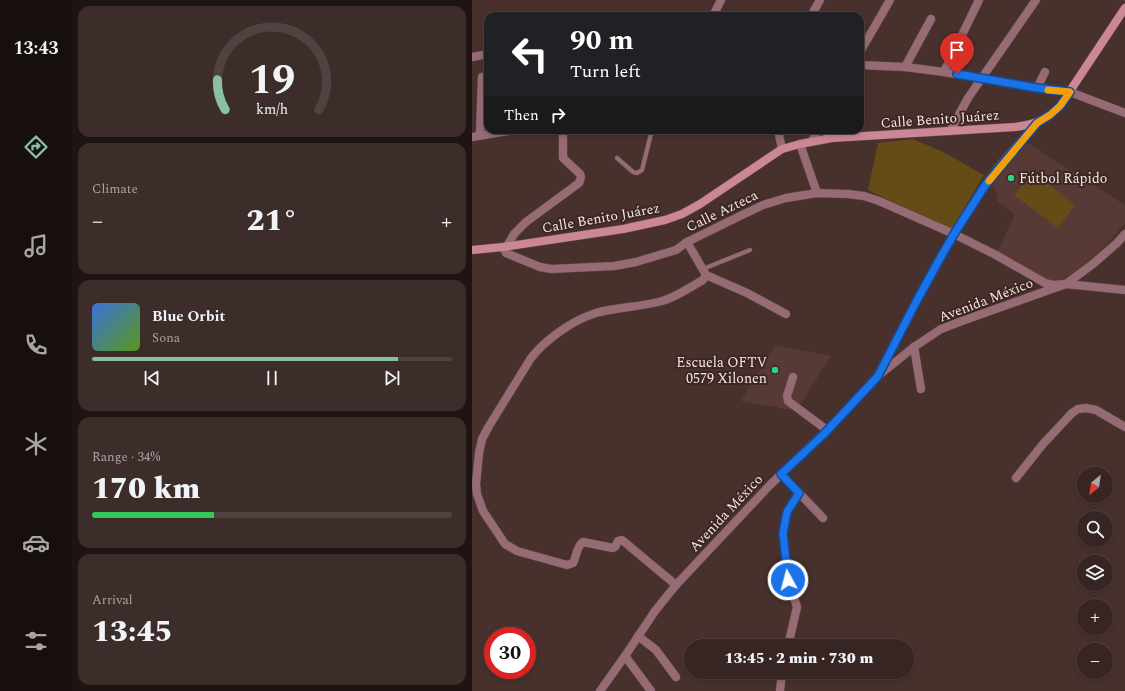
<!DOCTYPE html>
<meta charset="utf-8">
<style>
:root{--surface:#362522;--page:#3d2d2a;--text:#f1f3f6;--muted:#aaa5a5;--line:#504240;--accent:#8abfa5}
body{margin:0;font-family:Spectral,serif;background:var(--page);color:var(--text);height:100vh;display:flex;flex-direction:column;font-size:15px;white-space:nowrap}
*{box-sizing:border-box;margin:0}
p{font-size:13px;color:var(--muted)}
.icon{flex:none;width:22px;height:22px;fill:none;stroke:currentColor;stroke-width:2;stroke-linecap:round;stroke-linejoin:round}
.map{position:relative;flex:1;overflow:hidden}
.panel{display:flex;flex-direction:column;gap:6px;padding:6px;background:#1e1413;width:400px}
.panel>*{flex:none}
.hud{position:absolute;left:12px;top:12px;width:380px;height:122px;border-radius:12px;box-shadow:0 2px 6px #0003,0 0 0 1px var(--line);background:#202124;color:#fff;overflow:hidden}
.needle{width:26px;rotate:209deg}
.fabs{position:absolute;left:605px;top:467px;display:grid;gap:8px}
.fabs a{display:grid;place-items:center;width:36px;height:36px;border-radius:50%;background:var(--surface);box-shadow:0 2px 6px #0003,0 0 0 1px var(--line);font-size:20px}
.speed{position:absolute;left:12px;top:627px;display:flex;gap:8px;font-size:20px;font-weight:700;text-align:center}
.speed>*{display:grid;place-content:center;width:52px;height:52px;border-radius:50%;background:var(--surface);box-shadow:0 2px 6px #0003,0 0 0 1px var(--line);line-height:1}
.speed .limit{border:6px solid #d22;background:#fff;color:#111}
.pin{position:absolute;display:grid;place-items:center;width:34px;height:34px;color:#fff;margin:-41px -17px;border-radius:50% 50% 50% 0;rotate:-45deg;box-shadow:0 0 4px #0007}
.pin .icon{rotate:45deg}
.me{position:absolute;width:44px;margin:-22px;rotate:353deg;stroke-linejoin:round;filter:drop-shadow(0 0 3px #0008)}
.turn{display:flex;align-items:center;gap:14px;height:84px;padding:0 20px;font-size:18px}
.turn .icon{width:52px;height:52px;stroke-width:2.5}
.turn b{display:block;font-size:28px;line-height:34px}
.then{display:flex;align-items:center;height:38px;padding:0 20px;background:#0003;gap:8px;font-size:15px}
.big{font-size:30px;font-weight:800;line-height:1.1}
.panel .widget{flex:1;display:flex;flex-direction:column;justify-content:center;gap:6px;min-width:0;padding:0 14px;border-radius:12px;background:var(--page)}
.panel .dial{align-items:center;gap:0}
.dial svg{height:104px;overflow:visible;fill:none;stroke:var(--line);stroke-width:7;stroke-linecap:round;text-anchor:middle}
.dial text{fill:var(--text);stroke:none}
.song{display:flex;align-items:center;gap:12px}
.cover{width:48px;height:48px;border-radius:6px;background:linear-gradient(135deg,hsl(220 70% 55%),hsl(90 70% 35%))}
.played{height:4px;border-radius:2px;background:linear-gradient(90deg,var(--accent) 85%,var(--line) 85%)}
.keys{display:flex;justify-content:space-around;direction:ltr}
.heat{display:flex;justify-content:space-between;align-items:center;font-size:22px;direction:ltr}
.charge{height:6px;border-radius:3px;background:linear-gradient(90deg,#34c759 34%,var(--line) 0)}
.trip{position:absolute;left:212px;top:639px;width:230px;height:40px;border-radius:20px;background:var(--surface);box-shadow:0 2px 6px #0003,0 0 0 1px var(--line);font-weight:800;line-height:40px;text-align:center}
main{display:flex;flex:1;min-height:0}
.dock{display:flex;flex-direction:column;width:72px;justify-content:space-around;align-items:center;background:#160f0e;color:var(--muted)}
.dock .icon{width:28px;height:28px}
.dock .selected{color:var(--accent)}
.dock b{font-size:18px;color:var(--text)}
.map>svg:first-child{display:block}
.built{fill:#573a35}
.green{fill:#654b16}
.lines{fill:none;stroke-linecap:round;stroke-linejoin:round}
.lane-casing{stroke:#644e4a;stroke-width:5}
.street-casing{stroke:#644e4a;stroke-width:9}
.secondary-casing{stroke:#644e4a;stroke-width:9}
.lane{stroke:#976b75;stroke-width:4}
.street{stroke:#976b75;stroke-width:8}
.secondary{stroke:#cc8796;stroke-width:8}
.route-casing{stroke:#114b97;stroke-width:10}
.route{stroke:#1a73e8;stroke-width:7}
.slow{stroke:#f59e0b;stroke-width:7}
.poi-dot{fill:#24d886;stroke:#3d2723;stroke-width:1.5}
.labels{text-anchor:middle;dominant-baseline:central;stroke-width:4;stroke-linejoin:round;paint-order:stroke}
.street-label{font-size:14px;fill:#f6e7e4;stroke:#3d2723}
.poi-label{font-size:14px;fill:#f6e7e4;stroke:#3d2723;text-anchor:start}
</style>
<main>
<nav class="dock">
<b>13:43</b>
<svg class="icon selected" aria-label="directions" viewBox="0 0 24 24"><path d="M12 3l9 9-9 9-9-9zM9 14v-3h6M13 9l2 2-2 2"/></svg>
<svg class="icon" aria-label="music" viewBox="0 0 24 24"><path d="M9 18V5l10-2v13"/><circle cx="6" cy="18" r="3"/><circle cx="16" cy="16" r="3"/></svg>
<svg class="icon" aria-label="phone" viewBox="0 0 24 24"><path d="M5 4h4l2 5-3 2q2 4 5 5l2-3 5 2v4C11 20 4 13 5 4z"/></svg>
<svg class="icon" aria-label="climate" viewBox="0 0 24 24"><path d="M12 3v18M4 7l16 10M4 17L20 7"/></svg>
<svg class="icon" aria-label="car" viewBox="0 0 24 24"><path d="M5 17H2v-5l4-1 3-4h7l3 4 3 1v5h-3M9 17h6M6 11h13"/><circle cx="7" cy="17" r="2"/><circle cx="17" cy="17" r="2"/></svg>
<svg class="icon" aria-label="filters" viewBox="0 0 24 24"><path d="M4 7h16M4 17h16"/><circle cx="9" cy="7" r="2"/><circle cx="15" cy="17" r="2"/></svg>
</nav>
<section class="panel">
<div class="widget dial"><svg viewBox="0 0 100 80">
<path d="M14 69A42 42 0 1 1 86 69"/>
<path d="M14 69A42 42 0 0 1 8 46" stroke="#8abfa5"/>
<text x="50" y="56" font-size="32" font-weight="700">19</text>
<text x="50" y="72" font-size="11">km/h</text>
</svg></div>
<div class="widget"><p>Climate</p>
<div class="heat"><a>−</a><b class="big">21°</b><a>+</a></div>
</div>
<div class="widget">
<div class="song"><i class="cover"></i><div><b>Blue Orbit</b><p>Sona</p></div></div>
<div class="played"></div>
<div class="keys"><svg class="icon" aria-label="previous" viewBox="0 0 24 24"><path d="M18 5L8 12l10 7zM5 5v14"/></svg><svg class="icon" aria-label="pause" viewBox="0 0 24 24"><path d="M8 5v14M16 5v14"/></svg><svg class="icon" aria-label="next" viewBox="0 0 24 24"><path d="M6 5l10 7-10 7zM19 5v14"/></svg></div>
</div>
<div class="widget"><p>Range · 34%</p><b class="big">170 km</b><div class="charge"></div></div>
<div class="widget"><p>Arrival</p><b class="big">13:45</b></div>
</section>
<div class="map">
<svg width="653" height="691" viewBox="0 0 653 691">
<rect width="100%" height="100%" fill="#48312d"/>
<!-- built -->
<g class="built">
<path d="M 554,142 L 653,205 L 653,223 L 619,262 L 606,272 L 581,285 L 524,255 L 543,215 L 525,201 L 525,192 L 519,186 Z"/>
<path d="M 303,345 L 359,356 L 324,411 L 269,401 Z"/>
</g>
<!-- green -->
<g class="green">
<path d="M 441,139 L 471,152 L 512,175 L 479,230 L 396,190 L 406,143 Z"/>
<path d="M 561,172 L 603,205 L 586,228 L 542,195 Z"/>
</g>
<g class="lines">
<!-- lane casing -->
<g class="lane-casing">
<g id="lane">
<path d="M 145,158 L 161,172 L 165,173 L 170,170 L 180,130"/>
<path d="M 231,269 L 278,250"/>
</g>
</g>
<!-- street casing -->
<g class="street-casing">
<g id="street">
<path d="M 241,16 L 249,0"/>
<path d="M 339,16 L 348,0"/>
<path d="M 388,52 L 418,0"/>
<path d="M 0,57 L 16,54"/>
<path d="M 388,65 L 433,67 L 472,72 L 565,88 L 598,92 L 653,113"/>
<path d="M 433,67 L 459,19"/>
<path d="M 472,72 L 507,0"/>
<path d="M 565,88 L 573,72"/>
<path d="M 306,130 L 310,149"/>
<path d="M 478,131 L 496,98 L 564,0"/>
<path d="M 8,135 L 10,77"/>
<path d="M 0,137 L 42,130"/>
<path d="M 340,141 L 346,130"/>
<path d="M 328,144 L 345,193"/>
<path d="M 35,246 L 42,234 L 54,222 L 107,183 L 109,177 L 108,174 L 91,158 L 91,130"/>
<path d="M 31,247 L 34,253 L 68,267 L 79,269 L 142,266 L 164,262 L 204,250 L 215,242 L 270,215 L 291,205 L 314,198 L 345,193 L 376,194 L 392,196 L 407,201 L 482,234 L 524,255 L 573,283 L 581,285 L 594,284 L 653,290"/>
<path d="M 234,275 L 275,293 L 314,314"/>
<path d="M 442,347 L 449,389"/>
<path d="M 407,373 C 440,309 473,244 514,184 C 529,162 548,143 565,123"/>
<path d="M 321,377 L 315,396 L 316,401 L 355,430"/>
<path d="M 309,474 L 351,518"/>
<path d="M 544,478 L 571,444 L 600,413 L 606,409 L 614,408 L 624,410 L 653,427"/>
<path d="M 204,585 L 150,540 L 146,541 L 143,547 L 141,548 L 111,542 C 104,547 105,556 101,563 L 95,565 L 45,551 L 33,544 L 11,511 L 5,494 L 4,484 L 7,453 L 10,439 L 17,426 L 59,358 C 74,339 101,320 124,313 C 145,307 169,307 190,301 C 205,297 218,287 231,280 L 234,275 L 215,242"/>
<path d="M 166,636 L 184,650 L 204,677"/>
<path d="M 316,646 L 325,607 L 316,580 L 311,533 L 315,512 L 327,493"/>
<path d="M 153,656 L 179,691"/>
<path d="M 128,691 L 153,656 L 183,611 L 204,585 L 297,486 L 355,430 L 406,376 L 442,347 L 469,329 L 490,321 L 594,284 L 621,264 L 645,243 L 653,234"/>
<path d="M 308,691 L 310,672"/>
</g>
</g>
<!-- secondary casing -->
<g class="secondary-casing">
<path id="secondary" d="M 0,250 L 31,247 L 151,229 L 193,220 L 210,214 L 228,204 L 310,149 L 328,144 L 360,138 L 543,127 C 565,124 572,121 588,106 L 653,8"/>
</g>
<!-- lane -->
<use href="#lane" class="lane"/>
<!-- street -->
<use href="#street" class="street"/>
<!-- secondary -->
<use href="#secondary" class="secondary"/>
</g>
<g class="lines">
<!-- route casing -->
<g class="route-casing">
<path id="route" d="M 316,580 L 311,533 L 315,512 L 327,493 L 309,474 L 352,434 L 406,376 L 443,304 L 466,262 L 482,234 L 514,184 L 565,123 L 578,115 L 588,106 L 598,92 L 565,88 L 485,74"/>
</g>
<!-- route -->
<use href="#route" class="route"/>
<!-- slow -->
<path class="slow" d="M 517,181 L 565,123 L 578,115 L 588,106 L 598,92 L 576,90"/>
</g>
<!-- markers -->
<g class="poi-dot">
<circle cx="539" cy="178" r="4"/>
<circle cx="303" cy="370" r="4"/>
</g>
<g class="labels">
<!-- street labels -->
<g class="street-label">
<text transform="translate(468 119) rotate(-4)">Calle Benito Juárez</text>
<text transform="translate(250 211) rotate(-26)">Calle Azteca</text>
<text transform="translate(129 218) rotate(-10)">Calle Benito Juárez</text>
<text transform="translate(514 300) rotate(-21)">Avenida México</text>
<text transform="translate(254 513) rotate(-47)">Avenida México</text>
</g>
<!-- poi labels -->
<g class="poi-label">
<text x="547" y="178">Fútbol Rápido</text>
<text x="295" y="362" text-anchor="end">Escuela OFTV<tspan x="295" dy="16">0579 Xilonen</tspan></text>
</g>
</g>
</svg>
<div class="fabs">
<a><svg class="needle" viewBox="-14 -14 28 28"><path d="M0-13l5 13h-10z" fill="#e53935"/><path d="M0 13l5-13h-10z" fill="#aaa5a5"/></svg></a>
<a><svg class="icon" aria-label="search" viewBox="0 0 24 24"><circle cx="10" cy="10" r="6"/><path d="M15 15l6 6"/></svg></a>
<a><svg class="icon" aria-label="layers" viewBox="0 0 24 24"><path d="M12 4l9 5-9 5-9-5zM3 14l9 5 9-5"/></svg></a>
<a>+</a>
<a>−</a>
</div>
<div class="speed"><div class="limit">30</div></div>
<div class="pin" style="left:485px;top:74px;background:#d93025"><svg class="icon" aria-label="arrive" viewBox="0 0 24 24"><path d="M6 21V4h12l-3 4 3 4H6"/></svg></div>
<svg class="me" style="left:316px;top:580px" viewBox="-20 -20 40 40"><circle r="17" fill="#1a73e8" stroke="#fff" stroke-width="3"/><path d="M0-11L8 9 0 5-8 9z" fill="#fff"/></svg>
<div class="trip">13:45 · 2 min · 730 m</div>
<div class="hud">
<div class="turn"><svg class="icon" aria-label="left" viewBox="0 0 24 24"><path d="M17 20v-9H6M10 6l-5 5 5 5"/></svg><div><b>90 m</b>Turn left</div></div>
<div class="then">Then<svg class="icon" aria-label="right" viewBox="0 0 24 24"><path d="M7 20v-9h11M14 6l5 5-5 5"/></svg></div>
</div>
</div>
</main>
